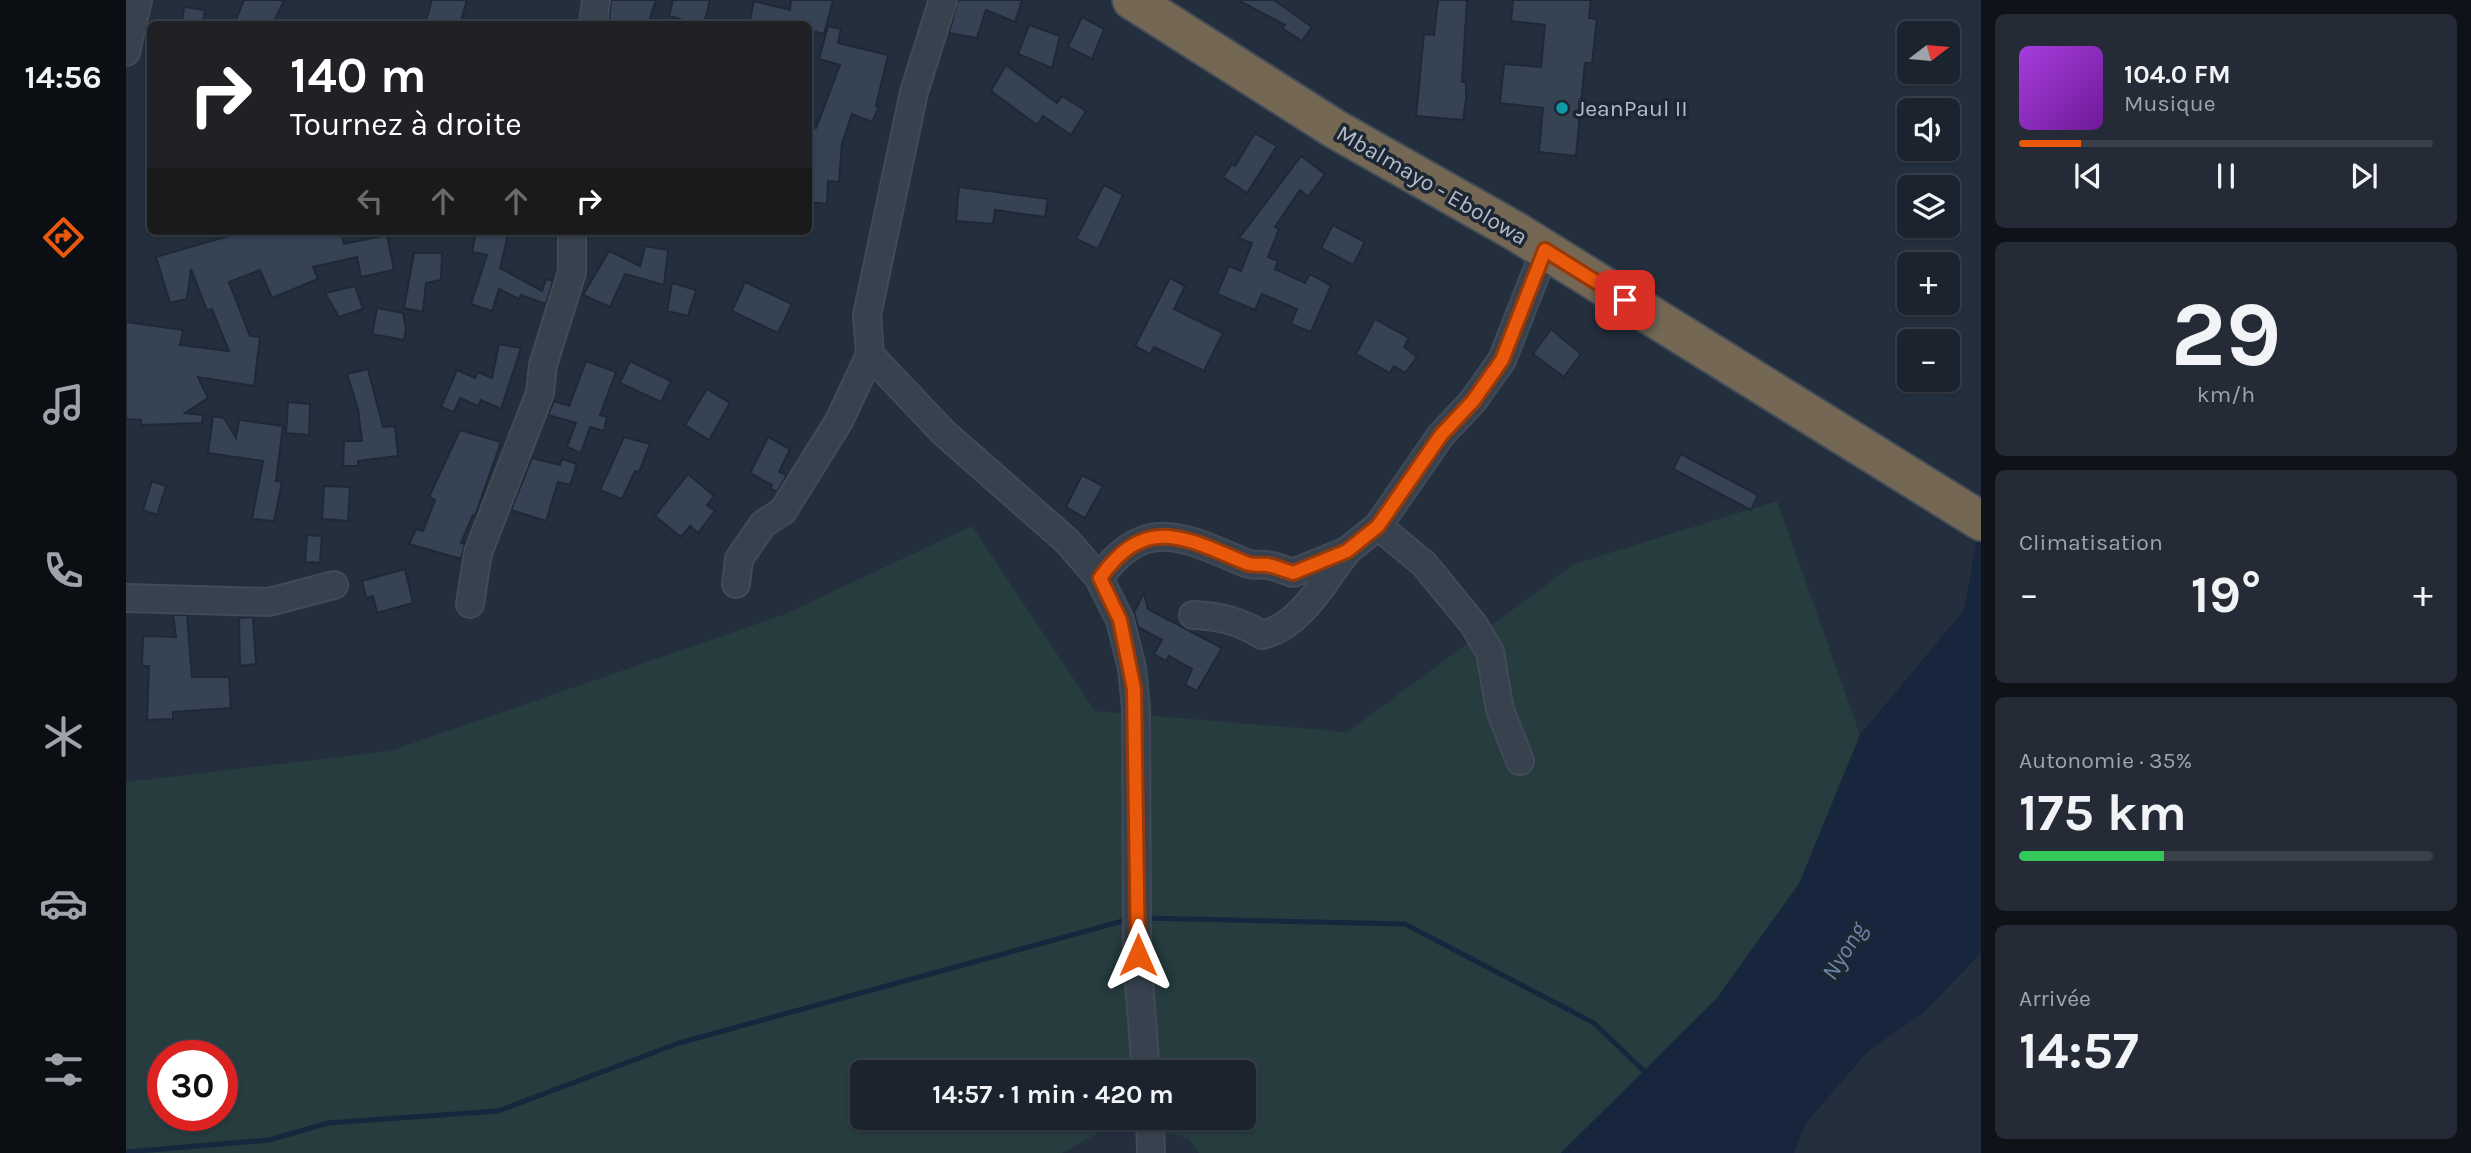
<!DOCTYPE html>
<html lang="fr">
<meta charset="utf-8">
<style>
:root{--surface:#1b232e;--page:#242b36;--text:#f1f3f6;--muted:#a0a4aa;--line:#39404a;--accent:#ea580c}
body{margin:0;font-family:Karla,sans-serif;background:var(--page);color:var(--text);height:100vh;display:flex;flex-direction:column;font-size:26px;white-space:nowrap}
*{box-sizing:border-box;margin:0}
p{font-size:23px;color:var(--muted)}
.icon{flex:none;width:38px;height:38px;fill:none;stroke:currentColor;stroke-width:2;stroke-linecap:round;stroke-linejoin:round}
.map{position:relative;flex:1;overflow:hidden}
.drawer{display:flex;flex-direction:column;gap:14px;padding:14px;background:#0f1319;width:490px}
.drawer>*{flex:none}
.guide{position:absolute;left:21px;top:21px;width:665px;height:214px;border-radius:10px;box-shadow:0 2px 5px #0004,0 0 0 2px var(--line);background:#202124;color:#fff;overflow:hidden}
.needle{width:46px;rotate:74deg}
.buttons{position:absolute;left:1771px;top:21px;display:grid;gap:14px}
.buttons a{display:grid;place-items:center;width:63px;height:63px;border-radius:10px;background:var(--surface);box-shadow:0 2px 5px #0004,0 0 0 2px var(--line);font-size:35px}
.speed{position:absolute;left:21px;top:1040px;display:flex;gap:14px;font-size:35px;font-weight:700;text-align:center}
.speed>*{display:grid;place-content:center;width:91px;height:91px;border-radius:50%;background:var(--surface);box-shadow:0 2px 5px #0004,0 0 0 2px var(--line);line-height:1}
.speed .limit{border:10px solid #d22;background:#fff;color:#111}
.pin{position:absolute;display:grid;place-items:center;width:60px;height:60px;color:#fff;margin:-30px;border-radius:14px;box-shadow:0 4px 10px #0006}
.me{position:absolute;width:77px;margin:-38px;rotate:0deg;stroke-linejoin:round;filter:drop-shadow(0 0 5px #0008)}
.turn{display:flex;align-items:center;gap:24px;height:147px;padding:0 28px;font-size:32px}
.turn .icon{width:91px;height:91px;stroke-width:2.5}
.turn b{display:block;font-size:49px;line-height:60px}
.lanes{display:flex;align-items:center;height:66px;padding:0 28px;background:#0003;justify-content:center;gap:35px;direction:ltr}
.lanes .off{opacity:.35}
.big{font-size:52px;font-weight:700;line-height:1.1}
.drawer .tile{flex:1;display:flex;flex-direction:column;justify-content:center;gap:10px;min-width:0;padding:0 24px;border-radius:10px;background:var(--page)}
.drawer .dial{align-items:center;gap:0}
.dial b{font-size:91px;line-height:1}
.song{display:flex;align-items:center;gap:21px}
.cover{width:84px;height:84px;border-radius:10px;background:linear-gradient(135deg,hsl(280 70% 55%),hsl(280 70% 35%))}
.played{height:7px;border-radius:4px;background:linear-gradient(90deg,var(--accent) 15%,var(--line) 15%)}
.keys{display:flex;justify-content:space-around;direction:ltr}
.heat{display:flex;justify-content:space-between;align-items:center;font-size:38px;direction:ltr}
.charge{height:10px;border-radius:5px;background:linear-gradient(90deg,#34c759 35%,var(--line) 0)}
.trip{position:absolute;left:724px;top:1060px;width:406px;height:70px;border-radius:10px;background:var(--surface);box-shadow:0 2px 5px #0004,0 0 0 2px var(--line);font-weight:700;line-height:70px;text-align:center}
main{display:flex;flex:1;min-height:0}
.tab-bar{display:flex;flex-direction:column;width:126px;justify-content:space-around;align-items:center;background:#0b0e12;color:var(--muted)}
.tab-bar .icon{width:49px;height:49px}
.tab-bar .current{color:var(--accent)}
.tab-bar b{font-size:32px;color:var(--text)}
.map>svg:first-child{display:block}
.green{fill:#263c3f;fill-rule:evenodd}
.water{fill:#17263c}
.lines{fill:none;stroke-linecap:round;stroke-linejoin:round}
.stream{stroke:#17263c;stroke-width:5}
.building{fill:#364354;stroke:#1f2835;stroke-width:2}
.minor-casing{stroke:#414a57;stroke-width:30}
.highway-casing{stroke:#434c59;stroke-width:42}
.minor{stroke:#38414e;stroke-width:26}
.highway{stroke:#746855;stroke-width:38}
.route-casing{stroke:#983908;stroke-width:18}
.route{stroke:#ea580c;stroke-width:12}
.culture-dot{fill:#0f9aa8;stroke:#1d2633;stroke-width:2.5}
.labels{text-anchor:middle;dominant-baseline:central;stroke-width:7;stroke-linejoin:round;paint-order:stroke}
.poi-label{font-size:23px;fill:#b4bcc9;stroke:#1d2633;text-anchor:start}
.street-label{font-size:23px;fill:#b4bcc9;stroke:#1d2633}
.water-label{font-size:24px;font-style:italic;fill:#6d86a8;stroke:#1d2633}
</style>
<main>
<nav class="tab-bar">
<b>14:56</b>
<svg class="icon current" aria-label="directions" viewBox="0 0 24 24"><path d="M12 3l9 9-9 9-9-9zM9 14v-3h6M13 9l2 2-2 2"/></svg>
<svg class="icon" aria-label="music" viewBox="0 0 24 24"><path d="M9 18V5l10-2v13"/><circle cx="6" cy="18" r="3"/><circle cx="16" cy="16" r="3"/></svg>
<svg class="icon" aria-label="phone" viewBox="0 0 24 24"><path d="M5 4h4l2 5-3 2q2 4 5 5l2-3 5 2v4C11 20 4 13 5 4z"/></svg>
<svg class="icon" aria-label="climate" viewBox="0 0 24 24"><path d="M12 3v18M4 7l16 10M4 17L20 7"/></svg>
<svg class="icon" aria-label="car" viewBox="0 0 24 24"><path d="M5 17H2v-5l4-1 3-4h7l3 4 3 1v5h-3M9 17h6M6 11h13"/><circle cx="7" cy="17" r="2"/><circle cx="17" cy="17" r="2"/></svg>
<svg class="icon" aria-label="filters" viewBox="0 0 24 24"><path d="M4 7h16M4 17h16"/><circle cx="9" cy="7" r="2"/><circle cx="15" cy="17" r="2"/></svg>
</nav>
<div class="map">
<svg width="1855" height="1153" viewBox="0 0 1855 1153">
<rect width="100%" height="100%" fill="#242f3e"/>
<!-- green -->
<path class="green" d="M 1651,501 L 1734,735 L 1673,884 L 1590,999 L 1435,1153 L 1073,1153 L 1062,1138 L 992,1122 L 936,1153 L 0,1153 L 0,782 L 264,751 L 657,615 L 846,526 L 969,711 L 1222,732 L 1448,564 ZM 37,1055 L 96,1055 L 96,1115 L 37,1115 ZM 737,1073 L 1118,1073 L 1118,1118 L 737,1118 Z"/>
<!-- water -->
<path class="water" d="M 1855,517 L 1855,953 L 1798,1012 L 1741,1052 L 1680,1123 L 1668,1153 L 1435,1153 L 1590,999 L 1673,884 L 1734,735 L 1838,610 Z"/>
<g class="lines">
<!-- stream -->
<g class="stream">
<path d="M 1017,918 L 1279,924 L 1468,1023 L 1522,1075"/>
<path d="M 0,1152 L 143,1140 L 202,1123 L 372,1111 L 553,1043 L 1004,919"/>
</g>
</g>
<!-- building -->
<g class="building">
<path d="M 118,0 L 158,0 L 147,24 L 108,24 Z"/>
<path d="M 306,0 L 341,0 L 334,24 L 299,24 Z"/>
<path d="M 485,0 L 530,0 L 522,24 L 483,24 Z"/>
<path d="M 547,0 L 584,0 L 578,24 L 563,24 L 564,22 L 543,16 Z"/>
<path d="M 665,0 L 707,0 L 698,34 L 682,30 L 682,24 L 623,24 L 628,1 L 664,10 Z"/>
<path d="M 832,0 L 896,0 L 889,22 L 860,10 L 851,38 L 823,33 Z"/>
<path d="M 1112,0 L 1148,0 L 1186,27 L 1176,41 L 1156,28 L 1159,25 Z"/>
<path d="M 1312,0 L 1341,0 L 1336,82 L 1340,82 L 1340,99 L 1337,120 L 1290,116 L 1298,34 L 1308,35 Z"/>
<path d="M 1387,0 L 1465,0 L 1463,18 L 1471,19 L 1466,63 L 1459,63 L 1450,156 L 1413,152 L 1417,108 L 1374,103 L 1378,64 L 1415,67 L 1419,25 L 1385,21 Z"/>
<path d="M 58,7 L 79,10 L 77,24 L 56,24 Z"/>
<path d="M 956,17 L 978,29 L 966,59 L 942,47 Z"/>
<path d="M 903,25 L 934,36 L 926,68 L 892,54 Z"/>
<path d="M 702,26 L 715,29 L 712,43 L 762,55 L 750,106 L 753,107 L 746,122 L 726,114 L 716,144 L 713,182 L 702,181 L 701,204 L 682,202 L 682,126 L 690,128 L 714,65 L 693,59 Z"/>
<path d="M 880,65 L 931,103 L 936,96 L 960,111 L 945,135 L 917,116 L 911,125 L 865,91 Z"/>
<path d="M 1129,133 L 1151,146 L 1121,193 L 1097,177 L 1106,164 L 1109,166 Z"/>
<path d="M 1175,156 L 1199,174 L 1182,197 L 1174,190 L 1149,227 L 1153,229 L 1142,257 L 1152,261 L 1149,269 L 1179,283 L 1184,274 L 1205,286 L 1185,332 L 1165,324 L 1171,309 L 1136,294 L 1129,310 L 1091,294 L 1103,266 L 1115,271 L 1126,243 L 1113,238 Z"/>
<path d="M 978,185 L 997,195 L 972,249 L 950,239 Z"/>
<path d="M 833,187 L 922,199 L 919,217 L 869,210 L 867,224 L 830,221 Z"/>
<path d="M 1207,225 L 1239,242 L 1227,265 L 1195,248 Z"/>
<path d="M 100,231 L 215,231 L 218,244 L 261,235 L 268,270 L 235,277 L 231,257 L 187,267 L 192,279 L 146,298 L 134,270 L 103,282 L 124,336 L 134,337 L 128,386 L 72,377 L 82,398 L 59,413 L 77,415 L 76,423 L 15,425 L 15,420 L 0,419 L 0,322 L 57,330 L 54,345 L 103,351 L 86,309 L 81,311 L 65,269 L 61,299 L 44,303 L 30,257 L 103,236 Z"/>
<path d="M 350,231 L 383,231 L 374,268 L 416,291 L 420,279 L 427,281 L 420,304 L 395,295 L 393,299 L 373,289 L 366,311 L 345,304 L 361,255 L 346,252 Z"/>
<path d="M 519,246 L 542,250 L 538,285 L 499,274 L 484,307 L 457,295 L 483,251 L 514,266 Z"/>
<path d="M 288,253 L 316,253 L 315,280 L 300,283 L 297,312 L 278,308 Z"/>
<path d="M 1044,278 L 1059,286 L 1048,309 L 1097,333 L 1078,371 L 1028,347 L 1024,354 L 1009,346 Z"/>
<path d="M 619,282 L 666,304 L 652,333 L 606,311 Z"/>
<path d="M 546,283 L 570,290 L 562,316 L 541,311 Z"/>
<path d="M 229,286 L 237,309 L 213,317 L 199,293 Z"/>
<path d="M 251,308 L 277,313 L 280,329 L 278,340 L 246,334 Z"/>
<path d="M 1249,319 L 1283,338 L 1278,347 L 1291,357 L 1279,373 L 1268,366 L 1264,373 L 1230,354 Z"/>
<path d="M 1425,329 L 1455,354 L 1438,377 L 1407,354 Z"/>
<path d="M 373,344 L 395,348 L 375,409 L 355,400 L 352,406 L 334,398 L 328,412 L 315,407 L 331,370 L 349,378 L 352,372 L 366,378 Z"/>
<path d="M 460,361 L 490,372 L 474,415 L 481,417 L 478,431 L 464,427 L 455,453 L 441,447 L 450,423 L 422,415 L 428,401 L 443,406 Z"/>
<path d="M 504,361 L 545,381 L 535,402 L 494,383 Z"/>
<path d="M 242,369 L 257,427 L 269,426 L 272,456 L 232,461 L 232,466 L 217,466 L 218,441 L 236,441 L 232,409 L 221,374 Z"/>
<path d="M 581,389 L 604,403 L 583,440 L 559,425 Z"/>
<path d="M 162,402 L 184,404 L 183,435 L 160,433 Z"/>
<path d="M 87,416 L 98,418 L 110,438 L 113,420 L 157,426 L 150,481 L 156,482 L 148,521 L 126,519 L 137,461 L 82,453 Z"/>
<path d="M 334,430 L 375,442 L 349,516 L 347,515 L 335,543 L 339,544 L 335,559 L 283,544 L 290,529 L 297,531 L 309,500 L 303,497 Z"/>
<path d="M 498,437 L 524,444 L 513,472 L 509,471 L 496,499 L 474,490 Z"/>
<path d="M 642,437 L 664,449 L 653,472 L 661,475 L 651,492 L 645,489 L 646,485 L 624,473 Z"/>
<path d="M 1555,454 L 1632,495 L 1625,510 L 1547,469 Z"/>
<path d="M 406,458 L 434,465 L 436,459 L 451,464 L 444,485 L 432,482 L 420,521 L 385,510 Z"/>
<path d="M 562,474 L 588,496 L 581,505 L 589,511 L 572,533 L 564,526 L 555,537 L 529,516 Z"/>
<path d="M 956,475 L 977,486 L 959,518 L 940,507 Z"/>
<path d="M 26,481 L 40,486 L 31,515 L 17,510 Z"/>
<path d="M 198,486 L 224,487 L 222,521 L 196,519 Z"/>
<path d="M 181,535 L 196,536 L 194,563 L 179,562 Z"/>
<path d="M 279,569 L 287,603 L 251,613 L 247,596 L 240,598 L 236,581 Z"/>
<path d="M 1018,593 L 1022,609 L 1096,648 L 1071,691 L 1059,685 L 1066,669 L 1043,656 L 1040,661 L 1028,654 L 1036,640 L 1012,627 L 1008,612 Z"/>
<path d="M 47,615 L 61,615 L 66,677 L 103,677 L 105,708 L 47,712 L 47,719 L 21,720 L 23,666 L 16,666 L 17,636 L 50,637 Z"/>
<path d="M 127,617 L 130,664 L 114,666 L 113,618 Z"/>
</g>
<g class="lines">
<!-- minor casing -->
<g class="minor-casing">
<g id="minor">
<path d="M 817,0 L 788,92 L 741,315 L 744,355 L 818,433 L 941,541 L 973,578 L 994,620 L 1006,668 L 1010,709 L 1011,955 L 1020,1073"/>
<path d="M 467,24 L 470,0"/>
<path d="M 0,52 L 12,0"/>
<path d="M 1252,526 L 1298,564 L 1348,625 L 1364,652 L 1374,710 L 1394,761"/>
<path d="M 973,578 C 1020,513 1059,538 1120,563 C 1126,566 1134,564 1141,565 C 1149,566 1158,570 1167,573 L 1221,551 L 1252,526 L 1315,435 L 1347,401 L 1376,360 L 1419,250"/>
<path d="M 610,584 L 613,559 L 637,524 L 657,511 L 713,421 L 744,355"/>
<path d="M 0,598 L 143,602 L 208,585"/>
<path d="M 344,604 L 352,553 L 414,393 L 417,365 L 446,272 L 446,231"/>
<path d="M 1067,615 C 1093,616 1114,621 1136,635 C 1174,627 1198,581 1221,551"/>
<path d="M 1024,1118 L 1025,1153"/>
</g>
</g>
<!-- highway casing -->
<g class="highway-casing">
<path id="highway" d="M 1006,0 L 1209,129 L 1389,231 L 1855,521"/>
</g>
<!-- minor -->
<use href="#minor" class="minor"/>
<!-- highway -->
<use href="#highway" class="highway"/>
</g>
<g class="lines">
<!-- route casing -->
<g class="route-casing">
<path id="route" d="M 1012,955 L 1008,689 L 994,620 L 974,578 C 1020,513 1059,538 1120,563 C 1126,566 1134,564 1141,565 C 1149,566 1158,570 1167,573 L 1221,551 L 1252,526 L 1315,435 L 1347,401 L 1376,360 L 1419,250 L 1499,300"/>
</g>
<!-- route -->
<use href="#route" class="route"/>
</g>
<!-- markers -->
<circle class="culture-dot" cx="1436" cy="108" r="7"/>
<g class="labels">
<!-- poi labels -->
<g class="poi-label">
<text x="1450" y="108">JeanPaul II</text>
</g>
<!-- street labels -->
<g class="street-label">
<text transform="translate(1306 185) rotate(30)">Mbalmayo - Ebolowa</text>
</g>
<!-- water labels -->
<g class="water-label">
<text transform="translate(1718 951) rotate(-58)">Nyong</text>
</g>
</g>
</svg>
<div class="buttons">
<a><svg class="needle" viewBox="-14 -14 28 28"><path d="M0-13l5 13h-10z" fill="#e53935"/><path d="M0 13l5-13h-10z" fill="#a0a4aa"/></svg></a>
<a><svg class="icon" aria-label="sound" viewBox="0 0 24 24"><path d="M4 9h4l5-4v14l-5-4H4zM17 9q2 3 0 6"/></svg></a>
<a><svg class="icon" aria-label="layers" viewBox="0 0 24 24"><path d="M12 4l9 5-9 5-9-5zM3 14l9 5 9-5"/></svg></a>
<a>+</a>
<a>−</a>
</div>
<div class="speed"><div class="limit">30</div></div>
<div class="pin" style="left:1499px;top:300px;background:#d93025"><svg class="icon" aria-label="arrive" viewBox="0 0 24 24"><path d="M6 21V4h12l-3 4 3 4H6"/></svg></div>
<svg class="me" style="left:1012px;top:955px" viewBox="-20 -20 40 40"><path d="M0-17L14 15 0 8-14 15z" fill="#ea580c" stroke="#fff" stroke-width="4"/></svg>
<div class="trip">14:57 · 1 min · 420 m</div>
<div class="guide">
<div class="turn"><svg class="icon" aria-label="right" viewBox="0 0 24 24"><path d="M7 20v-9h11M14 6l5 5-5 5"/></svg><div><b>140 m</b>Tournez à droite</div></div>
<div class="lanes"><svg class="icon off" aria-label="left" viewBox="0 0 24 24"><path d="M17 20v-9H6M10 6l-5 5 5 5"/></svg><svg class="icon off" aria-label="ahead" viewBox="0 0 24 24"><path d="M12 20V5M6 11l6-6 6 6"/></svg><svg class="icon off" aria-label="ahead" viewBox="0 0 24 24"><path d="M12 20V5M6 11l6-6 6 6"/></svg><svg class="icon" aria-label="right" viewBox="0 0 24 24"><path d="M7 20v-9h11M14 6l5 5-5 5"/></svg></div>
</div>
</div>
<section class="drawer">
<div class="tile">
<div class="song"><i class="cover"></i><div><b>104.0 FM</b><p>Musique</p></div></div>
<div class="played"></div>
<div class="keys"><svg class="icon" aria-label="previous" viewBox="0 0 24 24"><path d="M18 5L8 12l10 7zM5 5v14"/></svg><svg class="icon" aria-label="pause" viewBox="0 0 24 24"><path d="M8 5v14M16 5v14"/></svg><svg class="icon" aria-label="next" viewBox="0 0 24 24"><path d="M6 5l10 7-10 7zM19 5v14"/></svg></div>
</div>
<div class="tile dial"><b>29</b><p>km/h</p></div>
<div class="tile"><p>Climatisation</p>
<div class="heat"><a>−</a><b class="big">19°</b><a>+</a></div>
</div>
<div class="tile"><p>Autonomie · 35%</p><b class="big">175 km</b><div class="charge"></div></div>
<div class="tile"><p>Arrivée</p><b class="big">14:57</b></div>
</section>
</main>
